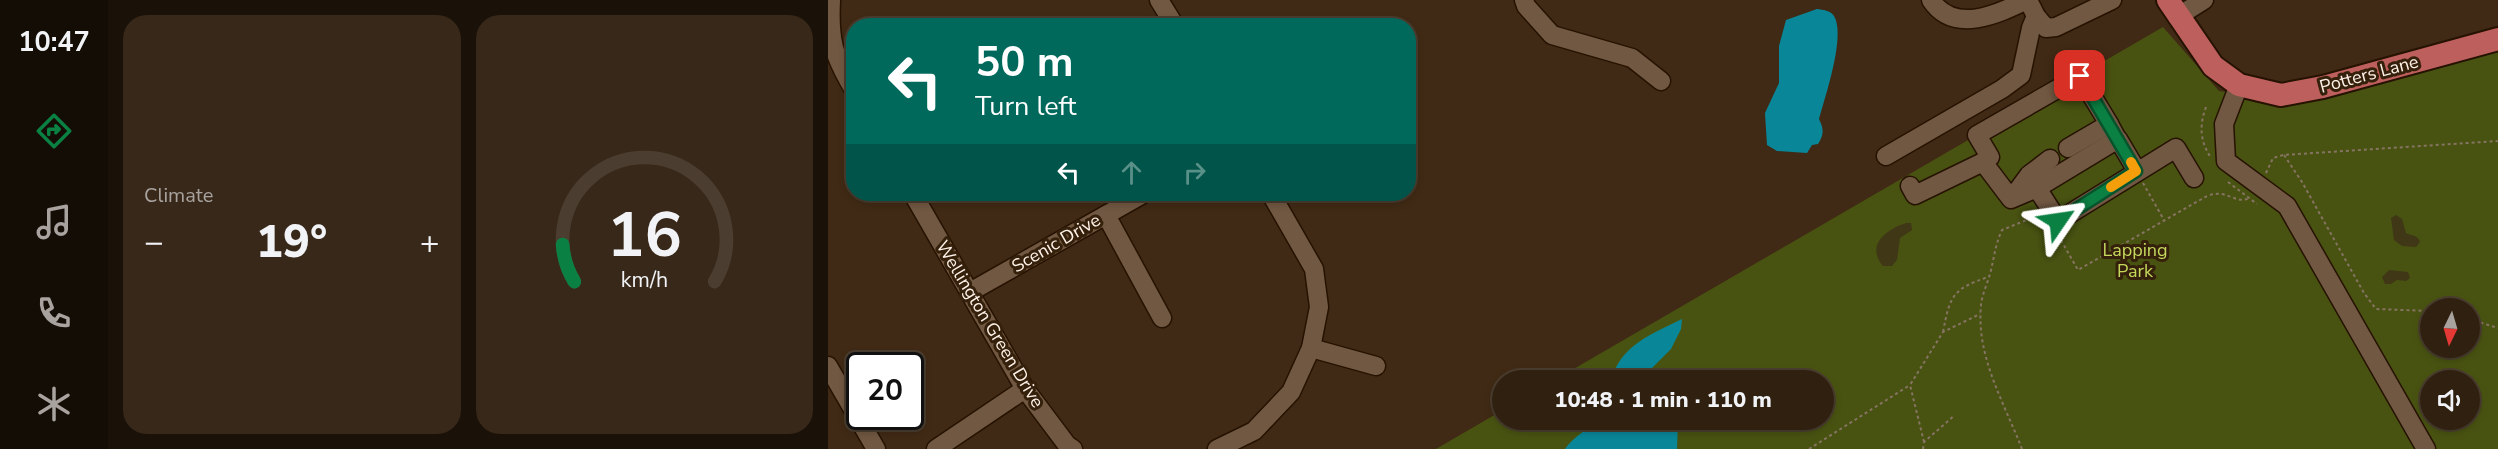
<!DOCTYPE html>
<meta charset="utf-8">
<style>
:root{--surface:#302010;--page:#382819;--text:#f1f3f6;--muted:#a8a39f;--line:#4b3e30;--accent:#0b8043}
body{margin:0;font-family:"Nunito Sans",sans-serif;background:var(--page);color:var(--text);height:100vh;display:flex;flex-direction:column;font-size:22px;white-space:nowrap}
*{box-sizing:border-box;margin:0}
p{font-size:20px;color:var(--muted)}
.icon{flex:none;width:33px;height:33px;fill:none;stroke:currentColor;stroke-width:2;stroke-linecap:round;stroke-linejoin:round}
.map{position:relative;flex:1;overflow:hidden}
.side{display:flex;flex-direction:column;gap:15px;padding:15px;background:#1a1209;width:720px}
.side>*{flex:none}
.guide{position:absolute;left:18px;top:18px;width:570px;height:183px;border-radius:24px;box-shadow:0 3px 9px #0003,0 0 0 2px var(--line);background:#00695c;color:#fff;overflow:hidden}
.needle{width:39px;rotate:185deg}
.buttons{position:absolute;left:1592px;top:298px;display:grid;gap:12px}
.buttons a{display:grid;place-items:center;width:60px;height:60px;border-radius:50%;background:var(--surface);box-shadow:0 3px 9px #0003,0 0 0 2px var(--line);font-size:30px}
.speed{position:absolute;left:18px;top:352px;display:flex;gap:12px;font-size:30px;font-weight:700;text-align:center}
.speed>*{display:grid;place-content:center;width:78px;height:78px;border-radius:50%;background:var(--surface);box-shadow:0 3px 9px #0003,0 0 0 2px var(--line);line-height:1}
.speed .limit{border:3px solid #111;border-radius:9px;background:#fff;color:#111}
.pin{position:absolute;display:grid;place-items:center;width:51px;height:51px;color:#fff;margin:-26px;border-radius:12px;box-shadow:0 3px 9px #0006}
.me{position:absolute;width:66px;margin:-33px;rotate:58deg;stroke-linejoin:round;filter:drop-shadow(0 0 4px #0008)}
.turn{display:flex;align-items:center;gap:21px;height:126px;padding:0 30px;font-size:27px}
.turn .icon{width:78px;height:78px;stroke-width:2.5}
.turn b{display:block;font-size:42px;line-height:51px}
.lanes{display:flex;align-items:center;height:57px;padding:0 30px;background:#0003;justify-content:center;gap:30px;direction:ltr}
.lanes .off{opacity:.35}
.big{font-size:45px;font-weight:800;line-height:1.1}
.side .tile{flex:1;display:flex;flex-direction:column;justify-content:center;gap:9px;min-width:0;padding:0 21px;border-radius:24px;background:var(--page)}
.side .dial{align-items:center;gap:0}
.dial svg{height:156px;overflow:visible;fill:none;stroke:var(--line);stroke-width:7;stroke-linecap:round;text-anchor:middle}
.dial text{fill:var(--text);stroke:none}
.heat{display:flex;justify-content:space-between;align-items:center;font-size:33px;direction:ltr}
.side .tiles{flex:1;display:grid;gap:15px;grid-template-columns:repeat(2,1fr)}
.trip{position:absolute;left:664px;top:370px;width:342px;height:60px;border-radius:30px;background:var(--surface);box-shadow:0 3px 9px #0003,0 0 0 2px var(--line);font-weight:800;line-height:60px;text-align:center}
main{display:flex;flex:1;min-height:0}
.tab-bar{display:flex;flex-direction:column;width:108px;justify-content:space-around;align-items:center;background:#130d06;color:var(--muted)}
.tab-bar .icon{width:42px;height:42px}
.tab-bar .active{color:var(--accent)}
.tab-bar b{font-size:27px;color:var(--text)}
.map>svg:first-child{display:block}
.green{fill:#495311;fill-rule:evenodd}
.sand{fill:#3f3716}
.water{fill:#098799}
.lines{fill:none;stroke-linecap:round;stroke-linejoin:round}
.minor-casing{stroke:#261200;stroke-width:21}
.major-casing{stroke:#261200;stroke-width:26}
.path{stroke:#867463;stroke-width:2;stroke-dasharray:3 3;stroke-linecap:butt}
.minor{stroke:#715842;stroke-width:18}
.major{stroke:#bd5f5c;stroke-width:22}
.route-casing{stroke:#07532c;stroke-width:15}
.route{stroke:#0b8043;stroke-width:10}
.slow{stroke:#f59e0b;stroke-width:10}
.labels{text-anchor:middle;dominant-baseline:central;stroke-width:6;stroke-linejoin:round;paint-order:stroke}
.street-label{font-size:18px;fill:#fef2e8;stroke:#35200b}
.park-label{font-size:18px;fill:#c4d95c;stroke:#35200b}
</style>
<main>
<nav class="tab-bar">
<b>10:47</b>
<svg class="icon active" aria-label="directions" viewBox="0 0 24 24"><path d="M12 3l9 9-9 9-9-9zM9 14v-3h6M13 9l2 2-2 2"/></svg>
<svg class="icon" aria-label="music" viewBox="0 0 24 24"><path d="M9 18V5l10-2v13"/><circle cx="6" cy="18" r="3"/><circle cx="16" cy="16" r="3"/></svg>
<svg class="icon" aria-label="phone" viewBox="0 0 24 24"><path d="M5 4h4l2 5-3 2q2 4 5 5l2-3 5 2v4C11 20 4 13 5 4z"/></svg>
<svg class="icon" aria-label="climate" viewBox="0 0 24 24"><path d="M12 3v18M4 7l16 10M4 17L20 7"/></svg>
</nav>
<section class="side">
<div class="tiles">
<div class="tile"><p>Climate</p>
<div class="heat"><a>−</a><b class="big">19°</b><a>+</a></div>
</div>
<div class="tile dial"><svg viewBox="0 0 100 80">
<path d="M14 69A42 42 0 1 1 86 69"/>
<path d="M14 69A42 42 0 0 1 8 50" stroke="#0b8043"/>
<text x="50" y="56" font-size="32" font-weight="700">16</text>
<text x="50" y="72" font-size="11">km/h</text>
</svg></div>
</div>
</section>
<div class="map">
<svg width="1670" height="449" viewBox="0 0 1670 449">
<rect width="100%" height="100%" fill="#402a15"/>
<!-- green -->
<path class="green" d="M 1335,27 L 1391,91 L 1443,99 L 1670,45 L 1670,449 L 608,449 L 675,410 L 675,420 L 996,420 L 996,381 L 725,381 ZM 1602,309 L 1641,309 L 1641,348 L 1602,348 ZM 1602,381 L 1641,381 L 1641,420 L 1602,420 Z"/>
<!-- sand -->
<g class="sand">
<path d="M 1568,215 L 1574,219 L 1578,233 C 1584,236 1590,235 1592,242 L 1588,247 L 1574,246 L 1566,240 L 1563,218 Z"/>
<path d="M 1078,223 L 1083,223 L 1084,230 L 1072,238 L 1069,260 L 1064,266 L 1055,266 C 1037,245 1059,229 1078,223 Z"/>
<path d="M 1561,270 L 1580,272 L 1582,278 L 1578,281 L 1569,280 L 1563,284 L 1557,284 L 1554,277 Z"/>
</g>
<!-- water -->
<g class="water">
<path d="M 989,9 C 995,10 1002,10 1006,16 C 1018,36 997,97 991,119 C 996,129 996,135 990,144 L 984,145 L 979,153 L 949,151 L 939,145 L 937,113 L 951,83 L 951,46 L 958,20 Z"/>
<path d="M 854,319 L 853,329 L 843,349 L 823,369 L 824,381 L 783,381 C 792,345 824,334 854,319 Z"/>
<path d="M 774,420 L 850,420 L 849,449 L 737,449 C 744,438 764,425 774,420 Z"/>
</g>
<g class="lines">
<!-- minor casing -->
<g class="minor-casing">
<g id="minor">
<path d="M 3,0 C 1,40 5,55 26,90"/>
<path d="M 331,0 L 347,26"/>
<path d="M 696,0 L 698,6 L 724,35 L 804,58 L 833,81"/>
<path d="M 1103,0 C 1126,35 1170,14 1199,0"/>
<path d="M 1200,0 L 1208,16 L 1218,28 L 1228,27 L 1284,0"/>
<path d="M 1349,17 L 1376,0"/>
<path d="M 1411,85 L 1396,124 L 1398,161 L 1459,206 L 1598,449"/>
<path d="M 1240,148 L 1281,124 L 1287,135"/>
<path d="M 1058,156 L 1174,89 L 1193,75 L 1203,28 L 1208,16"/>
<path d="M 1155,162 L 1183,199 L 1209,188"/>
<path d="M 1309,171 L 1290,139 L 1209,188 L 1230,221 L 1348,148 L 1366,178"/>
<path d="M 1082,186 L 1087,195 L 1155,162 L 1162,157 L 1149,135 L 1252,76 L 1281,124"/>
<path d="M 85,194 L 197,389 L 239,445 L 245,449"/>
<path d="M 1184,198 L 1201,175 L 1222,159"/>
<path d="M 278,215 L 334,318"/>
<path d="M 142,292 L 315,194"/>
<path d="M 483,348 L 548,366"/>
<path d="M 0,366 L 48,449"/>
<path d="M 108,449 L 197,389"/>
<path d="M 389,449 L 426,431 L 463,392 L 483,348 L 491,307 L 486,269 L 443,194"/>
</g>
</g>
<!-- major casing -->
<g class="major-casing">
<path id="major" d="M 1340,0 L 1385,66 L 1411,85 L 1453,95 L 1495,87 L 1670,39"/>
</g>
<!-- path -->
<g class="path">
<path d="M 1378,107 C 1371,126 1372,141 1383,158"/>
<path d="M 1456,155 L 1474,182 L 1536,293 L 1548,309 L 1602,311"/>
<path d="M 1438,173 L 1445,158 L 1455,155 L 1670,141"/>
<path d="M 1400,182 L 1429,204"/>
<path d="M 1315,183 L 1336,220"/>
<path d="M 1230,235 L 1250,270 L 1379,196 C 1400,188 1406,205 1422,198"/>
<path d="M 1641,319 L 1670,328"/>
<path d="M 1115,332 C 1122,295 1125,289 1160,277"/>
<path d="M 1096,442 L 1082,385 L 1115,332 L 1152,314"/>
<path d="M 981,449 L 1082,385"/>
<path d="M 1095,449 L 1096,442 L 1127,415"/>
<path d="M 1194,449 C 1176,402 1148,357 1153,305 C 1154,295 1159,284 1162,274 C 1166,259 1167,245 1174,230 L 1211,215"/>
</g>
<!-- minor -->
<use href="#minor" class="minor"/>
<!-- major -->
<use href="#major" class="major"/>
</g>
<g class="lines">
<!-- route casing -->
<g class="route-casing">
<path id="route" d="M 1230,221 L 1308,171 L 1252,76"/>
</g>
<!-- route -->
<use href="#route" class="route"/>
<!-- slow -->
<path class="slow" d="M 1283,187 L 1308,171 L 1303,162"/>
</g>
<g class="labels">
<!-- street labels -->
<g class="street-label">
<text transform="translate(1541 74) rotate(-15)">Potters Lane</text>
<text transform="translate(228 243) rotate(-30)">Scenic Drive</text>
<text transform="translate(162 324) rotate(59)">Wellington Green Drive</text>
</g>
<!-- park labels -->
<g class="park-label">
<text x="1307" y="250">Lapping<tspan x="1307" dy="21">Park</tspan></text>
</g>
</g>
</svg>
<div class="buttons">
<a><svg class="needle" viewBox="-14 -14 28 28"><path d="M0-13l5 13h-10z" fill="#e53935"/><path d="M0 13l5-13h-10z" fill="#a8a39f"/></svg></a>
<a><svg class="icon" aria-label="sound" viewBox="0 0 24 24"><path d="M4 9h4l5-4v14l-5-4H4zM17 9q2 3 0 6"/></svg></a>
</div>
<div class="speed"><div class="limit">20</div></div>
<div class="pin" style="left:1252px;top:76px;background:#d93025"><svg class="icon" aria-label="arrive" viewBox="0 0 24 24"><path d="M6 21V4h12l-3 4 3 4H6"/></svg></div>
<svg class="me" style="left:1230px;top:221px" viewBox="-20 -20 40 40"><path d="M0-17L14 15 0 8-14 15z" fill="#0b8043" stroke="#fff" stroke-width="4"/></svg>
<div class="trip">10:48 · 1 min · 110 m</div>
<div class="guide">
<div class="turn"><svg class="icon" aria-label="left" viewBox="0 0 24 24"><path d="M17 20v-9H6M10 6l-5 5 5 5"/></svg><div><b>50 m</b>Turn left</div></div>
<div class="lanes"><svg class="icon" aria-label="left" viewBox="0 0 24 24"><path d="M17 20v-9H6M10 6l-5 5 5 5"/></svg><svg class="icon off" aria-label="ahead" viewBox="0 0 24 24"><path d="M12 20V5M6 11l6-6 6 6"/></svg><svg class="icon off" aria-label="right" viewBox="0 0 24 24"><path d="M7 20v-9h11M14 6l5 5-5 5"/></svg></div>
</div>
</div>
</main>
